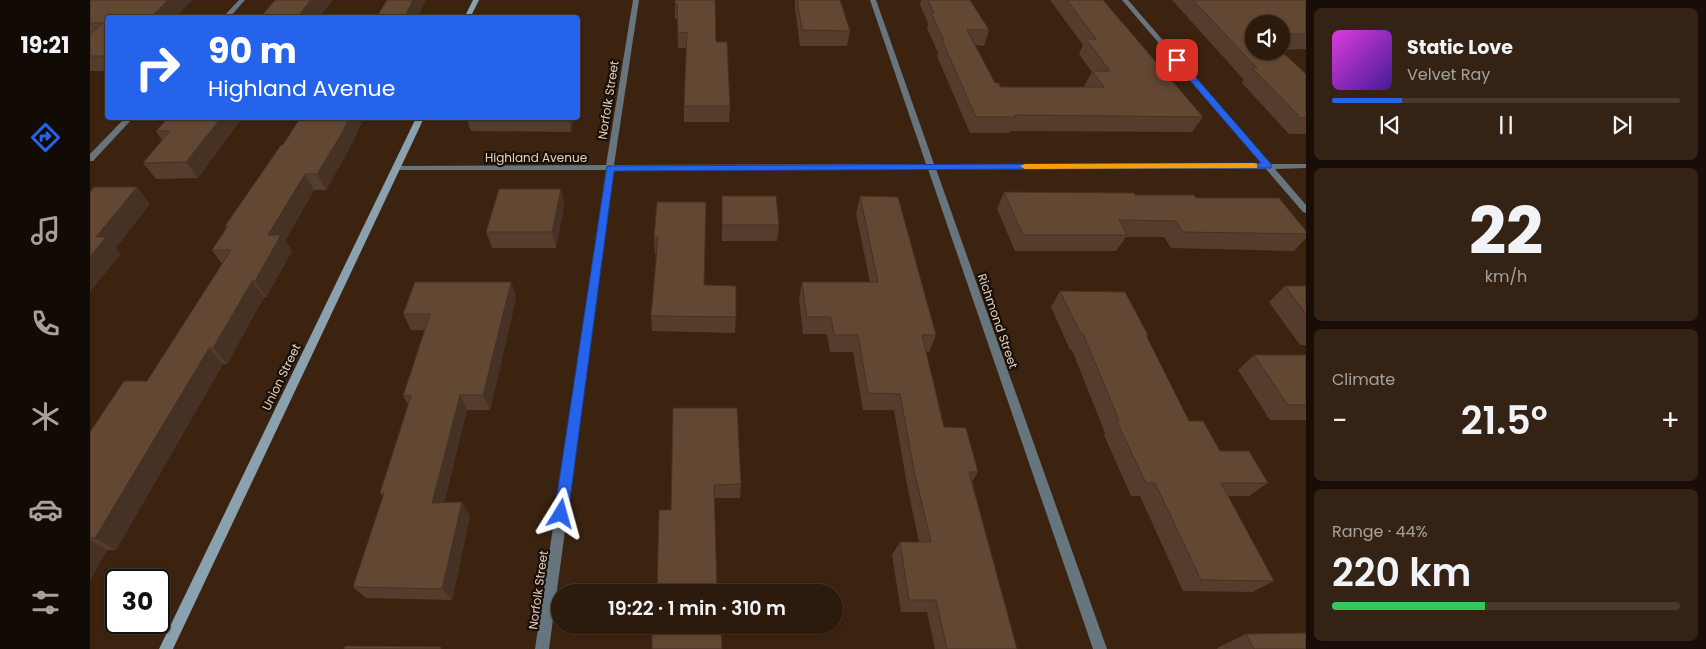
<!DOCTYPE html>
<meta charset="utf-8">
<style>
:root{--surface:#2c1a0c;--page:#342315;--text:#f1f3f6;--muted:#a6a19d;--line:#48382d;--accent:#2563eb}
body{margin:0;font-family:Poppins,sans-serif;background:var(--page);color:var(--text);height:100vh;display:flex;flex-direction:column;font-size:19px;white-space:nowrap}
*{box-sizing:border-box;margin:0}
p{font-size:16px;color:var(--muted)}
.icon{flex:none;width:28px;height:28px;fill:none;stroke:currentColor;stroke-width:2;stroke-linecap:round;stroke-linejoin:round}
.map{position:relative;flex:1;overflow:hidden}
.panel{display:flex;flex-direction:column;gap:8px;padding:8px;background:#180e07;width:400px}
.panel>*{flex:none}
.top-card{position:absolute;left:15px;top:15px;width:475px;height:105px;border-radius:5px;box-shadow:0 1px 4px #0004,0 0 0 1px var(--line);background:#2563eb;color:#fff;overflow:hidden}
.buttons{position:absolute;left:1155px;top:15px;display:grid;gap:10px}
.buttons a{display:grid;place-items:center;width:45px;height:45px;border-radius:50%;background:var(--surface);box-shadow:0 1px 4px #0004,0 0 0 1px var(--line);font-size:25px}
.speed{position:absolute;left:15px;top:569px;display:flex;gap:10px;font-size:25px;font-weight:700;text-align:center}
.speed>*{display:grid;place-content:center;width:65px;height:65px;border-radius:50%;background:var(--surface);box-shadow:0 1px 4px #0004,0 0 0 1px var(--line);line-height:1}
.speed .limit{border:2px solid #111;border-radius:8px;background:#fff;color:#111}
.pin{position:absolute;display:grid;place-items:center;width:42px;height:42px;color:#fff;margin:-21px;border-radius:10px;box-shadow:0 2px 8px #0006}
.me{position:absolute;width:55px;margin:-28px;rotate:8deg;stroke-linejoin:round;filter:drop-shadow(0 0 4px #0008)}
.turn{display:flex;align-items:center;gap:18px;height:105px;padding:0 20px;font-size:22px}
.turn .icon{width:65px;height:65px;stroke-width:2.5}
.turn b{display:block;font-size:35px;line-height:42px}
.big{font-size:38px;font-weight:600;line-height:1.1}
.panel .widget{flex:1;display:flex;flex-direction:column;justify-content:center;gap:8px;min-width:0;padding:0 18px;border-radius:8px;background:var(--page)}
.panel .dial{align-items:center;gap:0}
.dial b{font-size:65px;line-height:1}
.song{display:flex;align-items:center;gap:15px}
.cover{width:60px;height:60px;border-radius:8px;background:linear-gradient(135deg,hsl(300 70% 55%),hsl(260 70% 35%))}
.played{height:5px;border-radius:2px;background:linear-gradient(90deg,var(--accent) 20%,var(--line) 20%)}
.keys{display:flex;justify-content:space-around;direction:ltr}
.heat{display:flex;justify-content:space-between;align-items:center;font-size:28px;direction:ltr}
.charge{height:8px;border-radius:4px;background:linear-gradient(90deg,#34c759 44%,var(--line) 0)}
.trip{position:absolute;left:461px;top:584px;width:292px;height:50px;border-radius:25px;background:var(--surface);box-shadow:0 1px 4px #0004,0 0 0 1px var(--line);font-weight:600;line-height:50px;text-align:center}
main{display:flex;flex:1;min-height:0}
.dock{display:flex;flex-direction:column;width:90px;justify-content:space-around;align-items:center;background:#120a05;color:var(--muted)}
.dock .icon{width:35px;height:35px}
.dock .active{color:var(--accent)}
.dock b{font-size:22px;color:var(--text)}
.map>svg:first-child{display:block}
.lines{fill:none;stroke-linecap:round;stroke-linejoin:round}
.street{fill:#67757e;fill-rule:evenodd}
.secondary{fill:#8aa1af;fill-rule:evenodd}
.wall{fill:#543d2c}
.shaded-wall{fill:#453224}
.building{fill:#624733;stroke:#453224}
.route{fill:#2563eb;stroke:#184099}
.slow{fill:#f59e0b}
.labels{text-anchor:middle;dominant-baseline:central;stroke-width:4.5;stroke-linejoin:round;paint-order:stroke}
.street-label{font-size:12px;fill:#e0d0c4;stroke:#1a0f07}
</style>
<main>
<nav class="dock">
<b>19:21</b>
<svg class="icon active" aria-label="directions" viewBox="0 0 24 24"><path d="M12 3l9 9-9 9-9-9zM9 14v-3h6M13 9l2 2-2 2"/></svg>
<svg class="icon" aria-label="music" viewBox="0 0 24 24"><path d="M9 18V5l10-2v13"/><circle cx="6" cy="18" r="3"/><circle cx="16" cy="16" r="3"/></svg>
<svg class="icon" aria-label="phone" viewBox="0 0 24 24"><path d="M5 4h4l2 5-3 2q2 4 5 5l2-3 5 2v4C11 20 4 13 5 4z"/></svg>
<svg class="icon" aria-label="climate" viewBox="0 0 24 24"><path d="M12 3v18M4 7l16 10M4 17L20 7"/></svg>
<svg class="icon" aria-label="car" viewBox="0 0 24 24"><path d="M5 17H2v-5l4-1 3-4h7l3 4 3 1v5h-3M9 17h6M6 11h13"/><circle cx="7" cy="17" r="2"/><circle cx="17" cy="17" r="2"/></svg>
<svg class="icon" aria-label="filters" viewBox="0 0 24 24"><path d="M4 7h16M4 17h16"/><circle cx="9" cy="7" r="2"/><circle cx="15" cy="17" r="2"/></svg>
</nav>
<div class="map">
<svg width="1216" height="649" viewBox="0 0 1216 649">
<rect width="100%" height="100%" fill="#3b2310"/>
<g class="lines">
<!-- street -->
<g class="street">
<path d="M 149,0 L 155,0 L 139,18 L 132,18 Z"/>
<path d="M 543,0 L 549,0 L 524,165 L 836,164 L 780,0 L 786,0 L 844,164 L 1172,164 L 1032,0 L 1038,0 L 1180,164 L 1216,164 L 1216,168 L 1185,169 L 1216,205 L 1216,213 L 1213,212 L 1176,169 L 846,169 L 1017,649 L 1003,649 L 838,169 L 524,170 L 459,649 L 445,649 L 516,170 L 306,170 L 302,168 L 306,166 L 516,165 Z"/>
<path d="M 35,118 L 43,118 L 3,161 L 0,161 L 0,154 Z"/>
</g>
<!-- secondary -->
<g class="secondary">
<path d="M 383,0 L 389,0 L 380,18 L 374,18 Z"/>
<path d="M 326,118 L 334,118 L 83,649 L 69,649 Z"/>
</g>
</g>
<!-- wall -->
<g class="wall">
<path d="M 0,0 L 102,0 L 84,18 L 18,18 L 18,71 L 0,71 Z"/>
<path d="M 585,0 L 626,42 L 640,106 L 639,122 L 594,122 L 594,106 L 596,48 L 588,48 L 587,19 L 585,19 Z"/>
<path d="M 705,0 L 750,0 L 760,31 L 757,46 L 710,46 L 705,8 Z"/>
<path d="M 831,0 L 880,0 L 899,30 L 894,46 L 885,45 L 905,83 L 910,87 L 995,87 L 994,86 L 1002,72 L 989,54 L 993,45 L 960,0 L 1013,0 L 1113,117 L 1102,132 L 920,131 L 919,133 L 880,133 L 847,56 L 848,53 L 837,28 L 838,23 L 830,5 Z"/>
<path d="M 1082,0 L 1216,0 L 1216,49 L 1191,50 L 1191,24 L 1164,24 L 1164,51 L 1216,74 L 1216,134 L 1199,134 L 1152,83 L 1154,80 Z"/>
<path d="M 78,118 L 152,118 L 108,178 L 66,179 L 53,163 L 72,140 L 66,131 Z"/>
<path d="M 210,118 L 274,118 L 259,149 L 236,190 L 224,190 L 195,241 L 202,251 L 176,297 L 174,297 L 137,364 L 133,364 L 26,550 L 17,550 L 0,580 L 0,432 L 57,381 L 132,264 L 122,250 L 136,228 L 135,226 L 193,145 Z"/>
<path d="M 376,118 L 483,118 L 481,132 L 381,131 Z"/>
<path d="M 471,189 L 474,206 L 466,248 L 402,248 L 396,232 Z"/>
<path d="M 914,192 L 1045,195 L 1106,198 L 1216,231 L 1216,238 L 1204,251 L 1081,248 L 1074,237 L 1036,237 L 1026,251 L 925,251 L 907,209 Z"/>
<path d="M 632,196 L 689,225 L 687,241 L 632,241 Z"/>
<path d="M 770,196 L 846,335 L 839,352 L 836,352 L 854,427 L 888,472 L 882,482 L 927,649 L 845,649 L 837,612 L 811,612 L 802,555 L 810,542 L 829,542 L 817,485 L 804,410 L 773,410 L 763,352 L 740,352 L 737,334 L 713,334 L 709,299 L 712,282 L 780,282 L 766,214 Z"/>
<path d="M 567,202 L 614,285 L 646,317 L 645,333 L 562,331 L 561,316 L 567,254 L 565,254 L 564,237 Z"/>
<path d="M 421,282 L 426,298 L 400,410 L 377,410 L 354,503 L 380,516 L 362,600 L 276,598 L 263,587 L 293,496 L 290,493 L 318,404 L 313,396 L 335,330 L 321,330 L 313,314 Z"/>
<path d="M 1195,286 L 1216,286 L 1216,345 L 1210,345 L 1179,302 Z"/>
<path d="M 970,291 L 1058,335 L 1057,337 L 1099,421 L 1130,451 L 1178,483 L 1159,496 L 1138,496 L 1184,581 L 1163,592 L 1093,591 L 1050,496 L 1041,496 L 1014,435 L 1015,433 L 982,350 L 980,350 L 961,307 Z"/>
<path d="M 1164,355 L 1216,355 L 1216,420 L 1180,420 L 1148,370 Z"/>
<path d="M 583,408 L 651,484 L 650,498 L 624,498 Z"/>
<path d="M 1156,634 L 1216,649 L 1128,649 L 1127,648 Z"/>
</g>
<!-- shaded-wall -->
<g class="shaded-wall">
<path d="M 78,0 L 102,0 L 84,18 L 60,18 Z"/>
<path d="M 223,0 L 243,0 L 233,13 L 225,18 L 207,18 L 219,2 Z"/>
<path d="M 323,0 L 336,0 L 327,18 L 314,18 Z"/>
<path d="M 488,47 L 489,60 L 488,69 Z"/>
<path d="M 131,118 L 152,118 L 108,178 L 96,162 Z"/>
<path d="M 259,118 L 274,118 L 259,149 L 236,190 L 227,174 Z"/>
<path d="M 479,118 L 483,118 L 481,132 Z"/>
<path d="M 215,174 L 224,190 L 195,241 L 202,251 L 176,297 L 165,281 L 178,235 Z"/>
<path d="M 47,187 L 60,204 L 26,248 L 31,254 L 0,292 L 0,257 L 6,237 Z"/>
<path d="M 471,189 L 474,206 L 466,248 L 462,232 Z"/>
<path d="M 162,281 L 174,297 L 137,364 L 123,348 Z"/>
<path d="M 421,282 L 426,298 L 400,410 L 393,395 Z"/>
<path d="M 119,348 L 133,364 L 26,550 L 5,538 Z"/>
<path d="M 370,395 L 377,410 L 351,516 L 342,503 Z"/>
<path d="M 372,502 L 380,516 L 362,600 L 352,589 Z"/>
<path d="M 0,540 L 17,550 L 0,580 Z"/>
</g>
<!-- building -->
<g class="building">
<path d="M 0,0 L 78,0 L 60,18 L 18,18 L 18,56 L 0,56 L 0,34 L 13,23 L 0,23 Z"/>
<path d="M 185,0 L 223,0 L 219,2 L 207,18 L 170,18 Z"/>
<path d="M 297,0 L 323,0 L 314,18 L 286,18 Z"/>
<path d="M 585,0 L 625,0 L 626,42 L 637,42 L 640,106 L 594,106 L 597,32 L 588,33 L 587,4 L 585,4 Z"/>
<path d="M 707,0 L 750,0 L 760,31 L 712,30 Z"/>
<path d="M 838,0 L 880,0 L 899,30 L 877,30 L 905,83 L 909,83 L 910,87 L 1014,87 L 1002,71 L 1020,71 L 996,39 L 1006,39 L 977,0 L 1013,0 L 1113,117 L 925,115 L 926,117 L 886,117 L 852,40 L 854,40 L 841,13 L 844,13 Z"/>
<path d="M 1103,0 L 1216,0 L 1216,34 L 1191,34 L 1191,24 L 1164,24 L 1164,51 L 1191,51 L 1216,74 L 1216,118 L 1211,118 L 1162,68 L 1167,68 Z"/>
<path d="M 78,118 L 131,118 L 96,162 L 53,163 L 80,131 L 66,131 Z"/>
<path d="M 210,118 L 259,118 L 252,133 L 227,174 L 215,174 L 178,235 L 191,235 L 165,281 L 162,281 L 123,348 L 119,348 L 5,538 L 0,538 L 0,432 L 34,381 L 57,381 L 141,250 L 122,250 L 138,226 L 135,226 L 191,145 L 193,145 Z"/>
<path d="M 4,187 L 47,187 L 6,237 L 16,237 L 0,257 L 0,192 Z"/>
<path d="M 409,189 L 471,189 L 462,232 L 396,232 Z"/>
<path d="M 914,192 L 1044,193 L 1045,195 L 1104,195 L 1106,198 L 1189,198 L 1216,231 L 1216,234 L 1093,232 L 1086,221 L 1029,220 L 1037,235 L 933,235 Z"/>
<path d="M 632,196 L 686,196 L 689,225 L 632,225 Z"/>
<path d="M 770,196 L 808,197 L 846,335 L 832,335 L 854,427 L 876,428 L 888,472 L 879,472 L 927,649 L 857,649 L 846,600 L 819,600 L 810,542 L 841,542 L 824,470 L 810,394 L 778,393 L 768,335 L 744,335 L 741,317 L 717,317 L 712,282 L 788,282 Z"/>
<path d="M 567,202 L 616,202 L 614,285 L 646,286 L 646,317 L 561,316 L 568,237 L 564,237 Z"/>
<path d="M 325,282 L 421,282 L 393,395 L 370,395 L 342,503 L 372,502 L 352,589 L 263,587 L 294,493 L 290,493 L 321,396 L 313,396 L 340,314 L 313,314 Z"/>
<path d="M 1195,286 L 1216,286 L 1216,314 Z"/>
<path d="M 970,291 L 1035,292 L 1058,335 L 1056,335 L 1099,421 L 1113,421 L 1130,451 L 1159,451 L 1178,483 L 1131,483 L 1184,581 L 1111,580 L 1065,483 L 1056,483 L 1026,420 L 1029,420 L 993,334 L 991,334 Z"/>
<path d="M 1164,355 L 1216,355 L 1216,405 L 1198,405 Z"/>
<path d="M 583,408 L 647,408 L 651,484 L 624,485 L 627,592 L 567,592 L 569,510 L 581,510 Z"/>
<path d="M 562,625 L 631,625 L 632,649 L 562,649 Z"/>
<path d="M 1216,633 L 1216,649 L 1164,649 L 1156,634 Z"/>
<path d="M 255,646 L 351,647 L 351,649 L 254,649 Z"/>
</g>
<!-- route -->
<path class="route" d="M 1084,59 L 1090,59 L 1181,164 L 1181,168 L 524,171 L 478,514 L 476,519 L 471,521 L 466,519 L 464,514 L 517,166 L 1171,163 L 1084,62 Z"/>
<!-- slow -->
<path class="slow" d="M 1164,163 L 1167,164 L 1167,168 L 935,169 L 930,166 L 935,164 Z"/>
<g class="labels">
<!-- street labels -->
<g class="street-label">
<text transform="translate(518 100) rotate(-81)">Norfolk Street</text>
<text x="446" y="157">Highland Avenue</text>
<text transform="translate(908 321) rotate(71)">Richmond Street</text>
<text transform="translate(191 377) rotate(-64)">Union Street</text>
<text transform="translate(448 590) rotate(-82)">Norfolk Street</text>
</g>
</g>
</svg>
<div class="buttons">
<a><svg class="icon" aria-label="sound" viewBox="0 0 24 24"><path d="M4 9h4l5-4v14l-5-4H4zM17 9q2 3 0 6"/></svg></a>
</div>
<div class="speed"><div class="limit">30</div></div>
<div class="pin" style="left:1087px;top:60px;background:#d93025"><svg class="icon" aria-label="arrive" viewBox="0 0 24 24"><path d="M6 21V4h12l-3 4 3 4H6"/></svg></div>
<svg class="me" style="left:471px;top:514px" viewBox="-20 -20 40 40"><path d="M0-17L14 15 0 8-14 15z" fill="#2563eb" stroke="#fff" stroke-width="4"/></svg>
<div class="trip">19:22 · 1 min · 310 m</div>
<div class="top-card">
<div class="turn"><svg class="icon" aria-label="right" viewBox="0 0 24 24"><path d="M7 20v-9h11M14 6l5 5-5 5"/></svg><div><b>90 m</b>Highland Avenue</div></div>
</div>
</div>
<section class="panel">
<div class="widget">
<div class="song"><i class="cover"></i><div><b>Static Love</b><p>Velvet Ray</p></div></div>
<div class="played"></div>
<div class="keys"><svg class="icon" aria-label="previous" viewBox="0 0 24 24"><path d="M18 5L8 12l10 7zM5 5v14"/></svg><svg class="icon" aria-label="pause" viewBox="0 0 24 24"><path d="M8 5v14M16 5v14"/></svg><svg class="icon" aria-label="next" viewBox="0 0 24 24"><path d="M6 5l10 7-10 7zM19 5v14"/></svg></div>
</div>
<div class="widget dial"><b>22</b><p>km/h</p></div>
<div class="widget"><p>Climate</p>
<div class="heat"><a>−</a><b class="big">21.5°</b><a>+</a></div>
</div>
<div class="widget"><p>Range · 44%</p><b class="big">220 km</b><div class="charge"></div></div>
</section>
</main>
